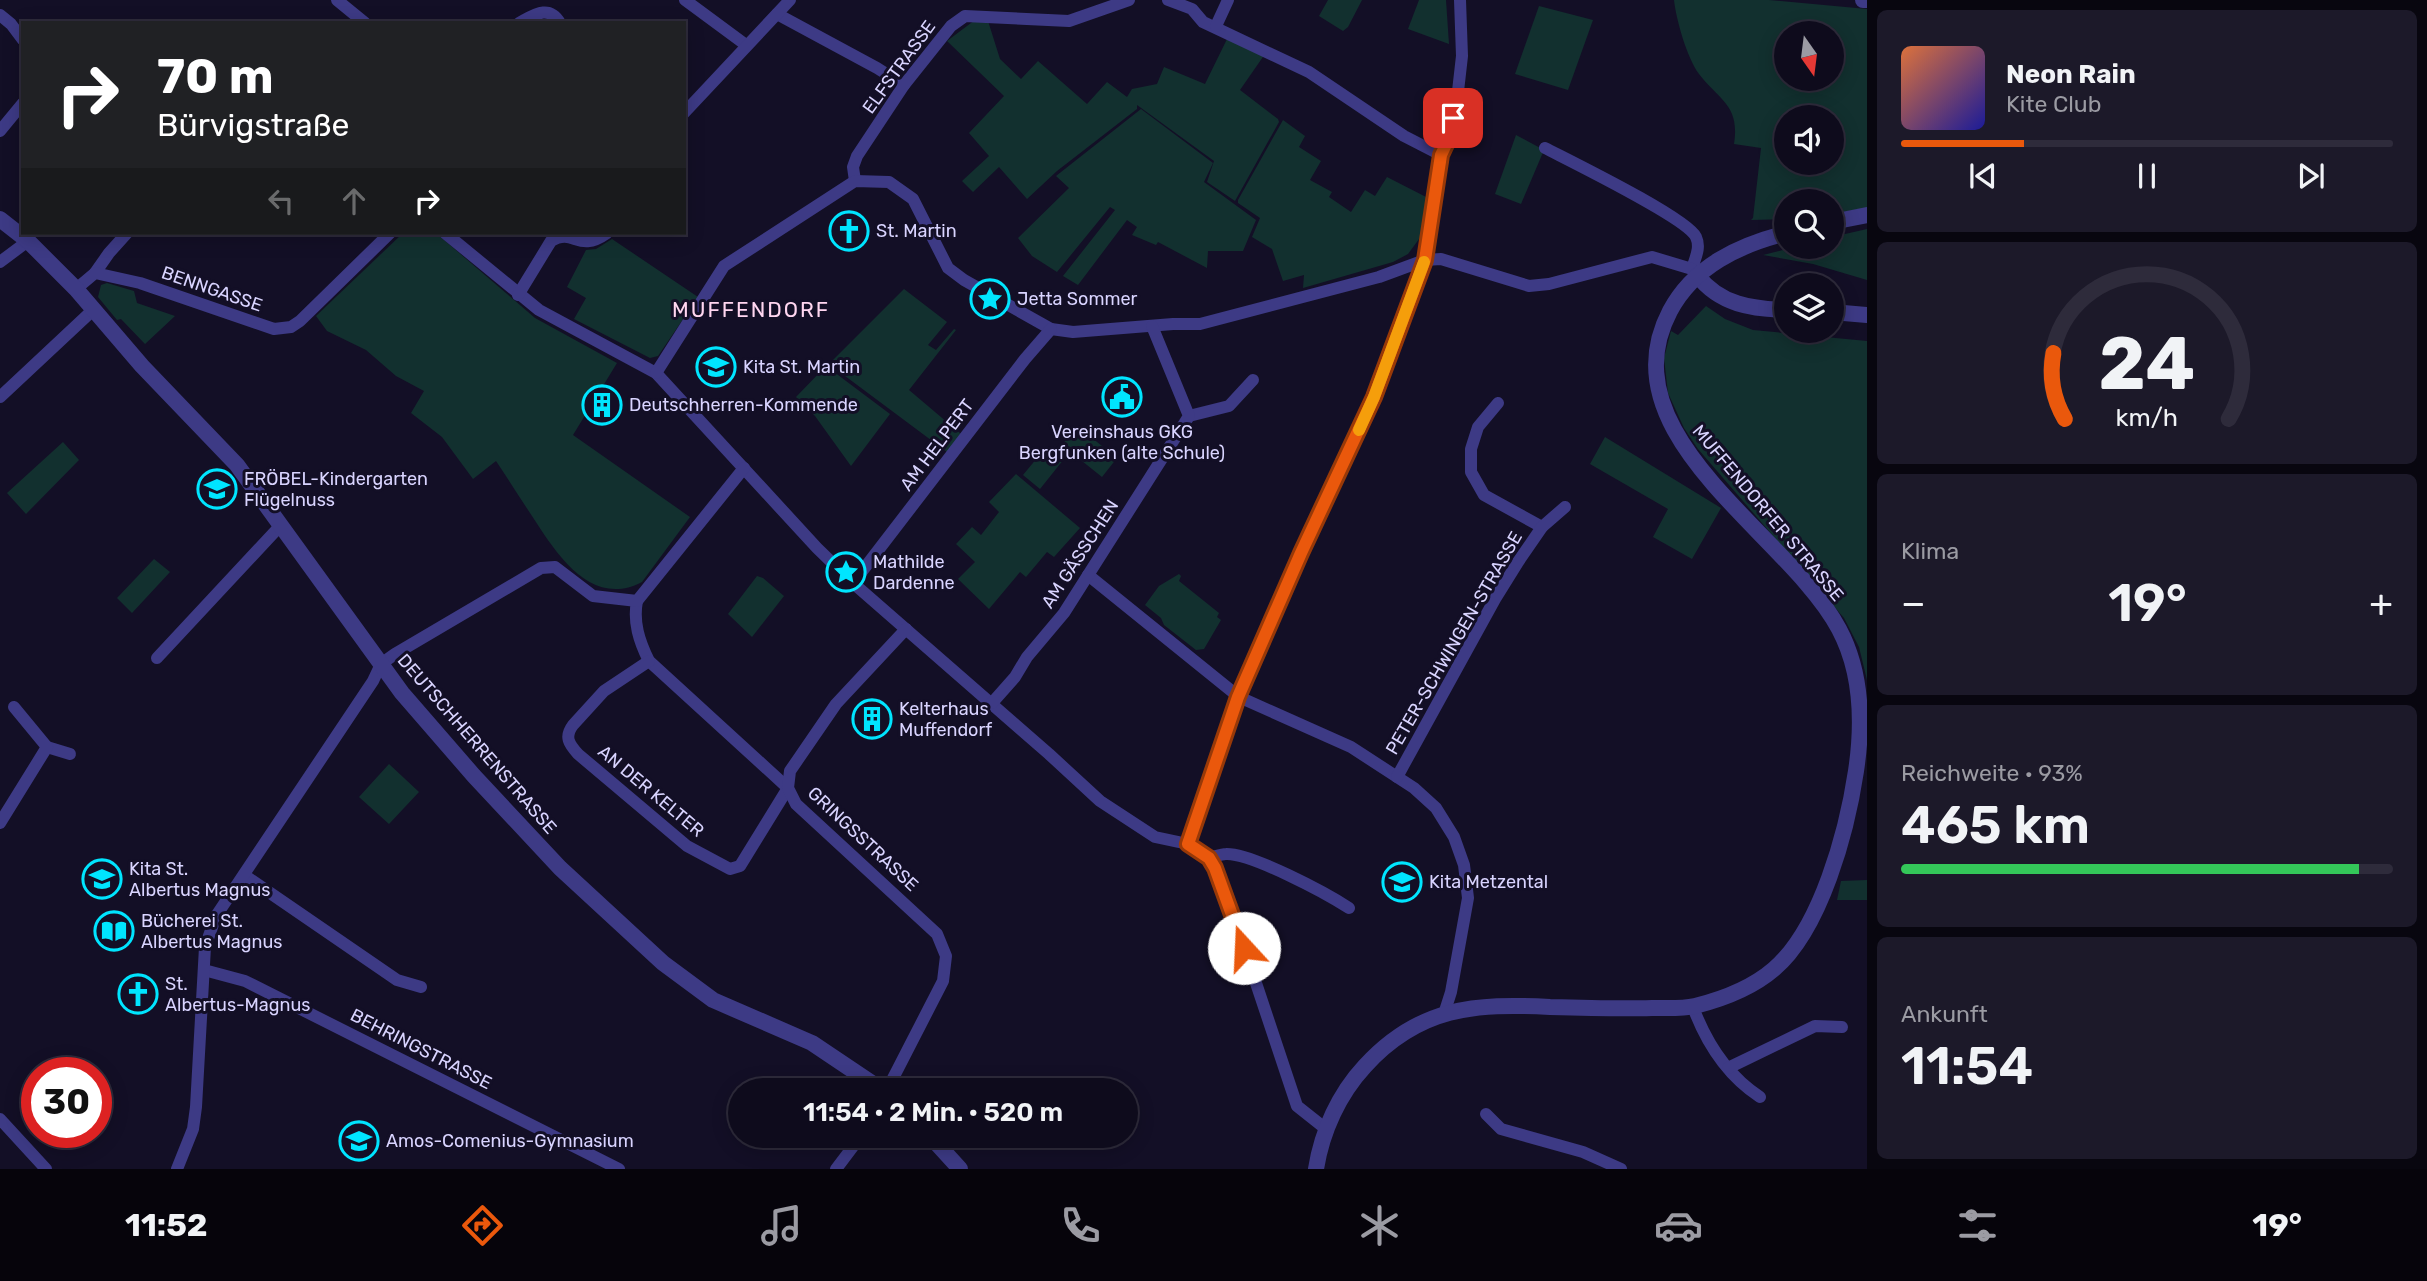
<!DOCTYPE html>
<html lang="de">
<meta charset="utf-8">
<style>
:root{--surface:#0e0b1c;--page:#1c1929;--text:#f1f3f6;--muted:#9b9ba3;--line:#2e2b3b;--accent:#ea580c}
body{margin:0;font-family:Rubik,sans-serif;background:var(--page);color:var(--text);height:100vh;display:flex;flex-direction:column;font-size:26px;white-space:nowrap}
*{box-sizing:border-box;margin:0}
p{font-size:23px;color:var(--muted)}
.icon{flex:none;width:38px;height:38px;fill:none;stroke:currentColor;stroke-width:2;stroke-linecap:round;stroke-linejoin:round}
.map{position:relative;flex:1;overflow:hidden}
.details{display:flex;flex-direction:column;gap:10px;padding:10px;background:#08060f;width:560px}
.details>*{flex:none}
.guide{position:absolute;left:21px;top:21px;width:665px;height:214px;border-radius:0px;box-shadow:0 4px 18px #0003,0 0 0 2px var(--line);background:#202124;color:#fff;overflow:hidden}
.needle{width:46px;rotate:166deg}
.controls{position:absolute;left:1774px;top:21px;display:grid;gap:14px}
.controls a{display:grid;place-items:center;width:70px;height:70px;border-radius:50%;background:var(--surface);box-shadow:0 4px 18px #0003,0 0 0 2px var(--line);font-size:35px}
.speed{position:absolute;left:21px;top:1057px;display:flex;gap:14px;font-size:35px;font-weight:700;text-align:center}
.speed>*{display:grid;place-content:center;width:91px;height:91px;border-radius:50%;background:var(--surface);box-shadow:0 4px 18px #0003,0 0 0 2px var(--line);line-height:1}
.speed .limit{border:10px solid #d22;background:#fff;color:#111}
.pin{position:absolute;display:grid;place-items:center;width:60px;height:60px;color:#fff;margin:-30px;border-radius:14px;box-shadow:0 4px 10px #0006}
.me{position:absolute;width:77px;margin:-38px;rotate:340deg;stroke-linejoin:round;filter:drop-shadow(0 0 5px #0008)}
.turn{display:flex;align-items:center;gap:24px;height:147px;padding:0 21px;font-size:32px}
.turn .icon{width:91px;height:91px;stroke-width:2.5}
.turn b{display:block;font-size:49px;line-height:60px}
.lanes{display:flex;align-items:center;height:66px;padding:0 21px;background:#0003;justify-content:center;gap:35px;direction:ltr}
.lanes .off{opacity:.35}
.big{font-size:52px;font-weight:600;line-height:1.1}
.details .widget{flex:1;display:flex;flex-direction:column;justify-content:center;gap:10px;min-width:0;padding:0 24px;border-radius:10px;background:var(--page)}
.details .dial{align-items:center;gap:0}
.dial svg{height:182px;overflow:visible;fill:none;stroke:var(--line);stroke-width:7;stroke-linecap:round;text-anchor:middle}
.dial text{fill:var(--text);stroke:none}
.song{display:flex;align-items:center;gap:21px}
.cover{width:84px;height:84px;border-radius:10px;background:linear-gradient(135deg,hsl(20 70% 55%),hsl(240 70% 35%))}
.played{height:7px;border-radius:4px;background:linear-gradient(90deg,var(--accent) 25%,var(--line) 25%)}
.keys{display:flex;justify-content:space-around;direction:ltr}
.heat{display:flex;justify-content:space-between;align-items:center;font-size:38px;direction:ltr}
.charge{height:10px;border-radius:5px;background:linear-gradient(90deg,#34c759 93%,var(--line) 0)}
.trip{position:absolute;left:728px;top:1078px;width:410px;height:70px;border-radius:35px;background:var(--surface);box-shadow:0 4px 18px #0003,0 0 0 2px var(--line);font-weight:600;line-height:70px;text-align:center}
.menu{display:flex;height:112px;justify-content:space-around;align-items:center;background:#06040b;color:var(--muted)}
.menu .icon{width:49px;height:49px}
.menu .selected{color:var(--accent)}
.menu b{font-size:32px;color:var(--text)}
main{display:flex;flex:1;min-height:0}
.map>svg:first-child{display:block}
.green{fill:#12302f;fill-rule:evenodd}
.lines{fill:none;stroke-linecap:round;stroke-linejoin:round}
.minor{stroke:#3d3a85;stroke-width:12}
.tertiary{stroke:#3d3a85;stroke-width:16}
.route-casing{stroke:#983908;stroke-width:18}
.route{stroke:#ea580c;stroke-width:12}
.slow{stroke:#f59e0b;stroke-width:12}
.labels{text-anchor:middle;dominant-baseline:central;stroke-width:6;stroke-linejoin:round;paint-order:stroke}
.street-label{font-size:18px;fill:#d9d4ff;stroke:#130f26}
.poi-label{font-size:18px;fill:#d9d4ff;stroke:#130f26;text-anchor:start}
.quarter-label{font-size:21px;letter-spacing:2px;fill:#ffd6f0;stroke:#130f26}
</style>
<main>
<div class="map">
<svg width="1867" height="1169" viewBox="0 0 1867 1169">
<rect width="100%" height="100%" fill="#130f26"/>
<!-- green -->
<g class="green">
<path d="M 1328,0 L 1362,0 L 1348,27 L 1343,31 L 1319,16 Z"/>
<path d="M 1419,0 L 1446,0 L 1449,44 L 1408,29 Z"/>
<path d="M 1674,0 L 1769,0 L 1867,9 L 1867,208 L 1832,214 L 1832,201 L 1787,201 L 1787,219 L 1751,220 L 1753,218 L 1761,148 L 1734,144 C 1740,105 1720,101 1699,74 C 1687,58 1676,19 1674,0 ZM 1787,33 L 1832,33 L 1832,79 L 1787,79 ZM 1787,117 L 1832,117 L 1832,163 L 1787,163 Z"/>
<path d="M 1539,6 L 1593,20 L 1568,90 L 1515,74 Z"/>
<path d="M 975,20 L 988,21 L 1000,59 L 1021,79 L 1038,61 L 1087,104 L 1107,82 L 1127,97 L 1132,89 L 1157,84 L 1164,67 L 1205,84 L 1228,37 L 1265,54 L 1240,90 L 1278,119 L 1279,122 L 1235,201 L 1207,182 L 1214,161 L 1137,105 L 1137,109 L 1057,171 L 1027,199 L 999,167 L 973,192 L 962,181 L 989,156 L 969,133 L 1004,96 L 947,41 Z"/>
<path d="M 1141,109 L 1213,163 L 1204,182 L 1256,220 L 1243,251 L 1208,251 L 1207,268 L 1158,242 L 1156,245 L 1132,235 L 1137,227 L 1127,220 L 1078,285 L 1063,276 L 1115,210 L 1110,207 L 1057,272 L 1032,256 L 1018,238 L 1069,188 L 1056,176 Z"/>
<path d="M 1283,120 L 1305,136 L 1299,147 L 1321,161 L 1310,180 L 1332,192 L 1329,197 L 1351,212 L 1365,190 L 1375,196 L 1387,177 L 1430,199 L 1422,235 L 1408,254 L 1393,262 L 1303,288 L 1304,275 L 1283,281 L 1272,249 L 1252,237 L 1260,218 L 1238,203 L 1238,200 Z"/>
<path d="M 1516,135 L 1544,150 L 1521,204 L 1495,194 Z"/>
<path d="M 1867,229 L 1867,280 L 1813,264 L 1763,255 L 1795,247 L 1832,247 L 1832,237 Z"/>
<path d="M 403,233 L 436,233 L 535,318 L 617,363 L 573,435 L 690,517 L 642,582 C 591,609 556,553 532,516 C 520,498 508,479 496,461 L 473,479 L 442,437 L 411,413 L 424,391 L 396,376 L 366,350 L 327,331 L 316,316 Z"/>
<path d="M 612,239 L 698,297 L 658,356 L 650,358 L 574,319 L 586,298 L 567,287 L 586,250 L 596,249 Z"/>
<path d="M 107,283 L 134,291 L 137,303 L 175,316 L 145,344 L 121,319 L 117,320 L 98,297 L 101,285 Z"/>
<path d="M 904,289 L 947,322 L 928,345 L 936,350 L 954,329 L 956,330 L 909,390 L 961,434 L 947,452 L 829,364 Z"/>
<path d="M 1706,306 L 1725,319 L 1753,330 L 1867,341 L 1867,680 L 1859,647 L 1844,618 L 1698,449 L 1684,428 L 1668,393 L 1664,358 L 1671,331 L 1678,335 Z"/>
<path d="M 826,366 L 890,414 L 851,466 L 815,416 L 796,397 Z"/>
<path d="M 1077,426 L 1117,458 L 1102,477 L 1062,445 Z"/>
<path d="M 1605,437 L 1721,508 L 1692,559 L 1653,537 L 1668,509 L 1590,464 Z"/>
<path d="M 63,442 L 79,460 L 26,514 L 7,493 Z"/>
<path d="M 1047,446 L 1064,459 L 1040,489 L 1023,475 Z"/>
<path d="M 1016,474 L 1080,528 L 1054,557 L 1047,552 L 1026,577 L 1020,572 L 989,609 L 958,579 L 975,562 L 956,544 L 972,527 L 981,535 L 999,512 L 989,502 Z"/>
<path d="M 154,559 L 170,572 L 132,613 L 117,598 Z"/>
<path d="M 1179,574 L 1181,576 L 1179,581 L 1219,613 L 1217,617 L 1221,620 L 1204,649 L 1196,650 L 1164,625 L 1161,618 L 1145,605 L 1159,586 Z"/>
<path d="M 757,576 L 763,578 L 784,596 L 752,637 L 728,614 Z"/>
<path d="M 389,764 L 419,792 L 389,824 L 359,797 Z"/>
<path d="M 1867,880 L 1867,900 L 1837,900 L 1841,881 Z"/>
</g>
<g class="lines">
<!-- minor -->
<g class="minor">
<path d="M 337,0 L 365,23"/>
<path d="M 685,0 L 746,45"/>
<path d="M 1168,0 L 1192,9 L 1203,22 L 1309,72 L 1404,136 L 1441,155"/>
<path d="M 777,14 L 877,68 L 904,85"/>
<path d="M 0,15 L 11,24 L 23,40"/>
<path d="M 519,23 C 534,15 549,4 560,23"/>
<path d="M 1216,26 L 1228,0"/>
<path d="M 684,113 L 790,0"/>
<path d="M 0,131 L 23,103"/>
<path d="M 1545,148 C 1570,161 1687,218 1696,237 C 1701,248 1695,258 1692,269"/>
<path d="M 855,181 L 853,167 L 857,156 L 904,85 L 951,26 L 965,16 L 1069,21 L 1129,0"/>
<path d="M 445,233 L 539,310 L 656,373 L 817,548 L 853,583 L 1049,754 L 1100,801 L 1155,837 L 1188,844 L 1209,858 C 1214,857 1221,854 1226,854 C 1251,853 1326,893 1349,908"/>
<path d="M 0,262 L 28,241"/>
<path d="M 95,273 L 109,253 L 127,233"/>
<path d="M 76,289 L 95,273 L 140,283 L 274,329 L 291,327 L 300,321 L 390,233"/>
<path d="M 518,295 L 551,241 C 575,227 577,254 607,233"/>
<path d="M 656,373 L 724,266 L 855,181 L 889,182 L 913,199 L 948,268 L 964,280 L 1051,329 L 1073,332 L 1173,324 L 1200,324 L 1379,277 L 1425,260 L 1441,259 L 1529,286 L 1549,284 L 1652,257 L 1692,269 L 1697,275"/>
<path d="M 0,397 L 93,310"/>
<path d="M 1498,403 L 1478,427 L 1471,449 L 1471,472 L 1484,495 L 1542,527"/>
<path d="M 1189,416 L 1229,406 L 1253,380"/>
<path d="M 1088,575 L 1239,697 L 1351,747 L 1414,788 L 1436,808 L 1454,837 L 1464,865 L 1468,898 L 1451,992 L 1444,1014"/>
<path d="M 853,583 L 1025,359 L 1051,329"/>
<path d="M 637,601 C 633,622 639,641 649,661 L 788,788"/>
<path d="M 157,658 L 281,525"/>
<path d="M 649,661 L 604,691 L 573,725 C 564,737 569,744 578,754 L 687,846 L 730,869 L 740,866 L 788,788"/>
<path d="M 992,703 L 1015,677 L 1027,657 L 1064,613 L 1189,416 L 1152,326"/>
<path d="M 47,747 L 70,754"/>
<path d="M 1397,777 L 1495,599 L 1518,562 L 1542,527 L 1565,507"/>
<path d="M 0,823 L 47,747 L 14,707"/>
<path d="M 1188,844 L 1239,697 L 1301,553 L 1374,397 L 1425,260 L 1441,155 L 1450,136 L 1457,100 L 1462,56 L 1460,0"/>
<path d="M 1209,858 L 1241,938 L 1297,1106 L 1326,1129"/>
<path d="M 244,875 L 397,980 L 421,987"/>
<path d="M 204,970 L 245,981 L 619,1169"/>
<path d="M 1693,1007 C 1706,1042 1728,1076 1760,1097"/>
<path d="M 1728,1068 L 1815,1026 L 1842,1027"/>
<path d="M 887,1090 L 943,981 L 946,956 L 937,934 L 796,804 L 788,788 L 790,771 L 836,704 L 906,629"/>
<path d="M 1486,1114 L 1501,1129 L 1583,1152 L 1621,1169"/>
<path d="M 0,1119 L 46,1169"/>
<path d="M 177,1169 L 193,1129 L 196,1107 L 205,947 L 216,916 L 373,681 L 381,664 L 395,654 L 541,568 L 555,567 L 593,596 L 637,601 L 744,468"/>
<path d="M 836,1169 L 861,1136"/>
</g>
<!-- tertiary -->
<g class="tertiary">
<path d="M 1863,0 L 1867,0"/>
<path d="M 0,219 L 28,241 L 76,289 L 142,366 L 237,465 L 402,693 L 474,776 L 560,868 L 663,963 L 713,1000 L 812,1043 L 882,1090"/>
<path d="M 1832,222 L 1867,215"/>
<path d="M 1697,275 C 1720,305 1752,309 1787,310"/>
<path d="M 1832,312 L 1867,315"/>
<path d="M 930,1136 L 960,1169"/>
<path d="M 1316,1169 C 1322,1131 1339,1094 1365,1066 C 1419,1007 1475,1003 1550,1007 C 1584,1008 1618,1009 1652,1008 C 1666,1008 1682,1009 1695,1006 C 1723,999 1752,988 1774,969 C 1821,929 1847,831 1856,771 C 1863,724 1862,672 1839,629 C 1789,534 1604,436 1670,311 C 1694,266 1739,245 1787,233"/>
</g>
</g>
<g class="lines">
<!-- route casing -->
<g class="route-casing">
<path id="route" d="M 1244,948 L 1215,868 L 1209,858 L 1188,844 L 1238,697 L 1301,553 L 1374,397 L 1425,260 L 1441,155 L 1450,136 L 1453,118"/>
</g>
<!-- route -->
<use href="#route" class="route"/>
<!-- slow -->
<path class="slow" d="M 1359,430 L 1374,397 L 1424,262"/>
</g>
<!-- icons -->
<defs>
<g id="church-ring" transform="scale(2.0125)"><circle r="9.5" fill="#130f26" stroke="#00e5ff" stroke-width="1.5"/><path d="M-1.2-6h2.4v3.5h3.3v2.4h-3.3V6h-2.4V-.1h-3.3v-2.4h3.3Z" fill="#00e5ff"/></g>
<g id="sight-ring" transform="scale(2.0125)"><circle r="9.5" fill="#130f26" stroke="#00e5ff" stroke-width="1.5"/><path d="M0-6L1.8-2.2L6-1.7L2.9 1.2L3.7 5.4L0 3.3L-3.7 5.4L-2.9 1.2L-6-1.7L-1.8-2.2Z" fill="#00e5ff"/></g>
<g id="school-ring" transform="scale(2.0125)"><circle r="9.5" fill="#130f26" stroke="#00e5ff" stroke-width="1.5"/><path d="M0-5L7-2L0 1L-7-2ZM-4 1L0 2.5L4 1V4Q0 6-4 4Z" fill="#00e5ff"/></g>
<g id="civic-ring" transform="scale(2.0125)"><circle r="9.5" fill="#130f26" stroke="#00e5ff" stroke-width="1.5"/><path d="M-.6-6.5H3V-4.5H.6V-3L4-1V1h2V6H-6V1h2V-1L-.6-3ZM-1.2 2.5V6h2.4V2.5Z" fill="#00e5ff"/></g>
<g id="building-ring" transform="scale(2.0125)"><circle r="9.5" fill="#130f26" stroke="#00e5ff" stroke-width="1.5"/><path d="M-4-6H4V6H1V3H-1V6H-4ZM-2.5-4.3h1.7v1.8h-1.7ZM.8-4.3h1.7v1.8H.8ZM-2.5-1h1.7V.8h-1.7ZM.8-1h1.7V.8H.8Z" fill="#00e5ff"/></g>
<g id="library-ring" transform="scale(2.0125)"><circle r="9.5" fill="#130f26" stroke="#00e5ff" stroke-width="1.5"/><path d="M-6-4Q-3-5.5-.7-3.5V5Q-3 3-6 4ZM6-4Q3-5.5 .7-3.5V5Q3 3 6 4Z" fill="#00e5ff"/></g>
</defs>
<g fill-rule="evenodd">
<use href="#church-ring" x="849" y="231"/>
<use href="#sight-ring" x="990" y="299"/>
<use href="#school-ring" x="716" y="367"/>
<use href="#civic-ring" x="1122" y="397"/>
<use href="#building-ring" x="602" y="405"/>
<use href="#school-ring" x="217" y="489"/>
<use href="#sight-ring" x="846" y="572"/>
<use href="#building-ring" x="872" y="719"/>
<use href="#school-ring" x="102" y="879"/>
<use href="#school-ring" x="1402" y="882"/>
<use href="#library-ring" x="114" y="931"/>
<use href="#church-ring" x="138" y="994"/>
<use href="#school-ring" x="359" y="1141"/>
</g>
<g class="labels">
<!-- street labels -->
<g class="street-label">
<text transform="translate(899 67) rotate(-54)">ELFSTRASSE</text>
<text transform="translate(212 289) rotate(19)">BENNGASSE</text>
<text transform="translate(937 445) rotate(-53)">AM HELPERT</text>
<text transform="translate(1768 513) rotate(50)">MUFFENDORFER STRASSE</text>
<text transform="translate(1080 554) rotate(-57)">AM GÄSSCHEN</text>
<text transform="translate(1454 643) rotate(-60)">PETER-SCHWINGEN-STRASSE</text>
<text transform="translate(477 744) rotate(49)">DEUTSCHHERRENSTRASSE</text>
<text transform="translate(651 791) rotate(40)">AN DER KELTER</text>
<text transform="translate(863 839) rotate(43)">GRINGSSTRASSE</text>
<text transform="translate(421 1049) rotate(27)">BEHRINGSTRASSE</text>
</g>
<!-- poi labels -->
<g class="poi-label">
<text x="876" y="231">St. Martin</text>
<text x="1017" y="299">Jetta Sommer</text>
<text x="743" y="367">Kita St. Martin</text>
<text x="629" y="405">Deutschherren-Kommende</text>
<text x="1122" y="432" text-anchor="middle">Vereinshaus GKG<tspan x="1122" dy="21">Bergfunken (alte Schule)</tspan></text>
<text x="244" y="479">FRÖBEL-Kindergarten<tspan x="244" dy="21">Flügelnuss</tspan></text>
<text x="873" y="562">Mathilde<tspan x="873" dy="21">Dardenne</tspan></text>
<text x="899" y="709">Kelterhaus<tspan x="899" dy="21">Muffendorf</tspan></text>
<text x="129" y="869">Kita St.<tspan x="129" dy="21">Albertus Magnus</tspan></text>
<text x="1429" y="882">Kita Metzental</text>
<text x="141" y="921">Bücherei St.<tspan x="141" dy="21">Albertus Magnus</tspan></text>
<text x="165" y="984">St.<tspan x="165" dy="21">Albertus-Magnus</tspan></text>
<text x="386" y="1141">Amos-Comenius-Gymnasium</text>
</g>
<!-- quarter labels -->
<g class="quarter-label">
<text x="751" y="309">MUFFENDORF</text>
</g>
</g>
</svg>
<div class="controls">
<a><svg class="needle" viewBox="-14 -14 28 28"><path d="M0-13l5 13h-10z" fill="#e53935"/><path d="M0 13l5-13h-10z" fill="#9b9ba3"/></svg></a>
<a><svg class="icon" aria-label="sound" viewBox="0 0 24 24"><path d="M4 9h4l5-4v14l-5-4H4zM17 9q2 3 0 6"/></svg></a>
<a><svg class="icon" aria-label="search" viewBox="0 0 24 24"><circle cx="10" cy="10" r="6"/><path d="M15 15l6 6"/></svg></a>
<a><svg class="icon" aria-label="layers" viewBox="0 0 24 24"><path d="M12 4l9 5-9 5-9-5zM3 14l9 5 9-5"/></svg></a>
</div>
<div class="speed"><div class="limit">30</div></div>
<div class="pin" style="left:1453px;top:118px;background:#d93025"><svg class="icon" aria-label="arrive" viewBox="0 0 24 24"><path d="M6 21V4h12l-3 4 3 4H6"/></svg></div>
<svg class="me" style="left:1244px;top:948px" viewBox="-20 -20 40 40"><circle r="19" fill="#fff"/><path d="M0-13L10 11 0 6-10 11z" fill="#ea580c"/></svg>
<div class="trip">11:54 · 2 Min. · 520 m</div>
<div class="guide">
<div class="turn"><svg class="icon" aria-label="right" viewBox="0 0 24 24"><path d="M7 20v-9h11M14 6l5 5-5 5"/></svg><div><b>70 m</b>Bürvigstraße</div></div>
<div class="lanes"><svg class="icon off" aria-label="left" viewBox="0 0 24 24"><path d="M17 20v-9H6M10 6l-5 5 5 5"/></svg><svg class="icon off" aria-label="ahead" viewBox="0 0 24 24"><path d="M12 20V5M6 11l6-6 6 6"/></svg><svg class="icon" aria-label="right" viewBox="0 0 24 24"><path d="M7 20v-9h11M14 6l5 5-5 5"/></svg></div>
</div>
</div>
<section class="details">
<div class="widget">
<div class="song"><i class="cover"></i><div><b>Neon Rain</b><p>Kite Club</p></div></div>
<div class="played"></div>
<div class="keys"><svg class="icon" aria-label="previous" viewBox="0 0 24 24"><path d="M18 5L8 12l10 7zM5 5v14"/></svg><svg class="icon" aria-label="pause" viewBox="0 0 24 24"><path d="M8 5v14M16 5v14"/></svg><svg class="icon" aria-label="next" viewBox="0 0 24 24"><path d="M6 5l10 7-10 7zM19 5v14"/></svg></div>
</div>
<div class="widget dial"><svg viewBox="0 0 100 80">
<path d="M14 69A42 42 0 1 1 86 69"/>
<path d="M14 69A42 42 0 0 1 9 40" stroke="#ea580c"/>
<text x="50" y="56" font-size="32" font-weight="700">24</text>
<text x="50" y="72" font-size="11">km/h</text>
</svg></div>
<div class="widget"><p>Klima</p>
<div class="heat"><a>−</a><b class="big">19°</b><a>+</a></div>
</div>
<div class="widget"><p>Reichweite · 93%</p><b class="big">465 km</b><div class="charge"></div></div>
<div class="widget"><p>Ankunft</p><b class="big">11:54</b></div>
</section>
</main>
<nav class="menu">
<b>11:52</b>
<svg class="icon selected" aria-label="directions" viewBox="0 0 24 24"><path d="M12 3l9 9-9 9-9-9zM9 14v-3h6M13 9l2 2-2 2"/></svg>
<svg class="icon" aria-label="music" viewBox="0 0 24 24"><path d="M9 18V5l10-2v13"/><circle cx="6" cy="18" r="3"/><circle cx="16" cy="16" r="3"/></svg>
<svg class="icon" aria-label="phone" viewBox="0 0 24 24"><path d="M5 4h4l2 5-3 2q2 4 5 5l2-3 5 2v4C11 20 4 13 5 4z"/></svg>
<svg class="icon" aria-label="climate" viewBox="0 0 24 24"><path d="M12 3v18M4 7l16 10M4 17L20 7"/></svg>
<svg class="icon" aria-label="car" viewBox="0 0 24 24"><path d="M5 17H2v-5l4-1 3-4h7l3 4 3 1v5h-3M9 17h6M6 11h13"/><circle cx="7" cy="17" r="2"/><circle cx="17" cy="17" r="2"/></svg>
<svg class="icon" aria-label="filters" viewBox="0 0 24 24"><path d="M4 7h16M4 17h16"/><circle cx="9" cy="7" r="2"/><circle cx="15" cy="17" r="2"/></svg>
<b>19°</b>
</nav>
